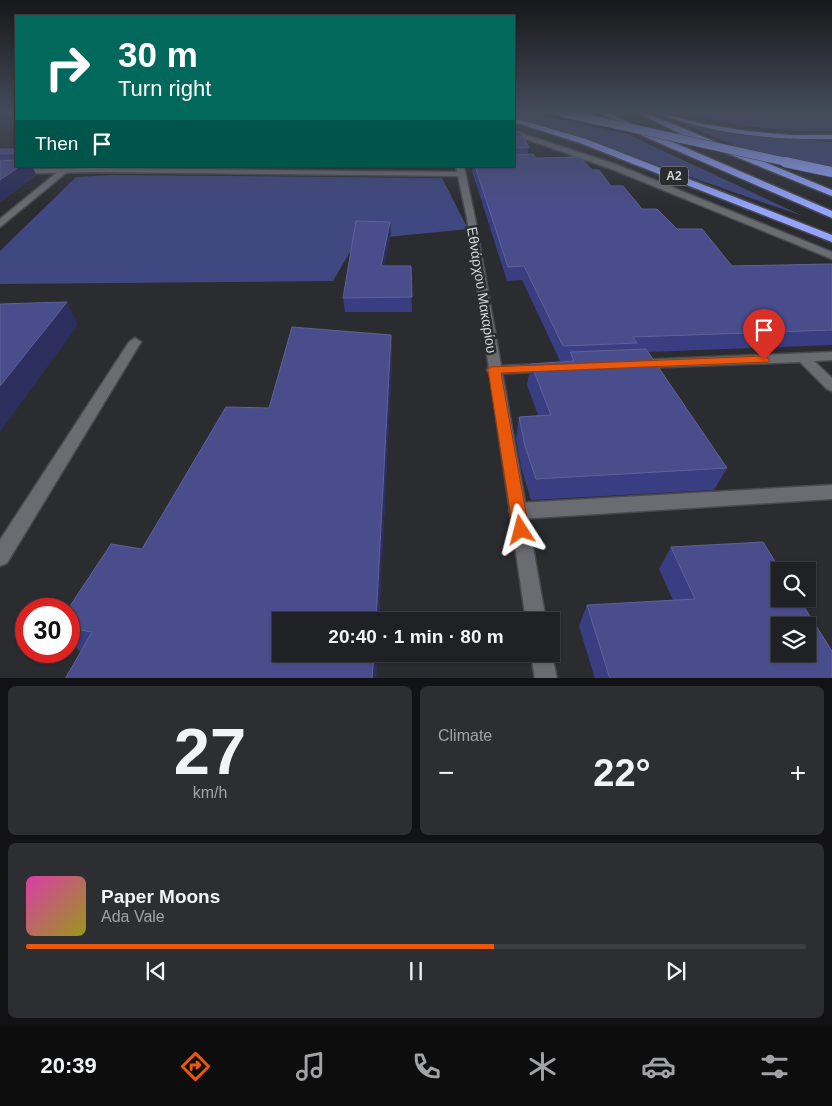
<!DOCTYPE html>
<meta charset="utf-8">
<style>
:root{--surface:#202124;--page:#2d2e31;--text:#f1f3f6;--muted:#a2a3a6;--line:#3d3e41;--accent:#ea580c}
body{margin:0;font-family:Helvetica,sans-serif;background:var(--page);color:var(--text);height:100vh;display:flex;flex-direction:column;font-size:19px;white-space:nowrap}
*{box-sizing:border-box;margin:0}
p{font-size:16px;color:var(--muted)}
.icon{flex:none;width:28px;height:28px;fill:none;stroke:currentColor;stroke-width:2;stroke-linecap:round;stroke-linejoin:round}
.map{position:relative;height:678px;overflow:hidden}
.side{display:flex;flex-direction:column;gap:8px;padding:8px;background:#121214;flex:1}
.side>*{flex:none}
.hud{position:absolute;left:15px;top:15px;width:500px;height:152px;border-radius:0px;box-shadow:0 1px 4px #0004,0 0 0 1px var(--line);background:#00695c;color:#fff;overflow:hidden}
.controls{position:absolute;left:771px;top:562px;display:grid;gap:10px}
.controls a{display:grid;place-items:center;width:45px;height:45px;border-radius:0px;background:var(--surface);box-shadow:0 1px 4px #0004,0 0 0 1px var(--line);font-size:25px}
.speed{position:absolute;left:15px;top:598px;display:flex;gap:10px;font-size:25px;font-weight:700;text-align:center}
.speed>*{display:grid;place-content:center;width:65px;height:65px;border-radius:50%;background:var(--surface);box-shadow:0 1px 4px #0004,0 0 0 1px var(--line);line-height:1}
.speed .limit{border:8px solid #d22;background:#fff;color:#111}
.pin{position:absolute;display:grid;place-items:center;width:42px;height:42px;color:#fff;margin:-51px -21px;border-radius:50% 50% 50% 0;rotate:-45deg;box-shadow:0 0 5px #0007}
.pin .icon{rotate:45deg}
.me{position:absolute;width:55px;margin:-28px;rotate:351deg;stroke-linejoin:round;filter:drop-shadow(0 0 4px #0008)}
.turn{display:flex;align-items:center;gap:18px;height:105px;padding:0 20px;font-size:22px}
.turn .icon{width:65px;height:65px;stroke-width:2.5}
.turn b{display:block;font-size:35px;line-height:42px}
.then{display:flex;align-items:center;height:48px;padding:0 20px;background:#0003;gap:10px;font-size:19px}
.big{font-size:38px;font-weight:600;line-height:1.1}
.side .tile{flex:1;display:flex;flex-direction:column;justify-content:center;gap:8px;min-width:0;padding:0 18px;border-radius:8px;background:var(--page)}
.side .dial{align-items:center;gap:0}
.dial b{font-size:65px;line-height:1}
.song{display:flex;align-items:center;gap:15px}
.cover{width:60px;height:60px;border-radius:8px;background:linear-gradient(135deg,hsl(320 70% 55%),hsl(60 70% 35%))}
.played{height:5px;border-radius:2px;background:linear-gradient(90deg,var(--accent) 60%,var(--line) 60%)}
.keys{display:flex;justify-content:space-around;direction:ltr}
.heat{display:flex;justify-content:space-between;align-items:center;font-size:28px;direction:ltr}
.side .tiles{flex:1;display:grid;gap:8px;grid-template-columns:1fr 1fr}
.tile:last-child{grid-column:span 2}
.trip{position:absolute;left:272px;top:612px;width:288px;height:50px;border-radius:0px;background:var(--surface);box-shadow:0 1px 4px #0004,0 0 0 1px var(--line);font-weight:600;line-height:50px;text-align:center}
.tabs{display:flex;height:80px;justify-content:space-around;align-items:center;background:#0d0d0e;color:var(--muted)}
.tabs .icon{width:35px;height:35px}
.tabs .on{color:var(--accent)}
.tabs b{font-size:22px;color:var(--text)}
.map>svg:first-child{display:block}
.green{fill:#404882}
.lines{fill:none;stroke-linecap:round;stroke-linejoin:round}
.lane-casing{stroke:#494a4e;stroke-width:3}
.street-casing{stroke:#494a4e;stroke-width:3}
.secondary-casing{stroke:#494a4e;stroke-width:3}
.highway-casing{stroke:#494a4e;stroke-width:3}
.lane{fill:#6b6c71;fill-rule:evenodd}
.street{fill:#6b6c71;fill-rule:evenodd}
.secondary{fill:#6b6c71;fill-rule:evenodd}
.highway{fill:#94a3fe;fill-rule:evenodd}
.highway-bridge-far1-casing{stroke:#494a4e;stroke-width:9;stroke-linecap:butt}
.highway-bridge-casing{stroke:#494a4e;stroke-width:12;stroke-linecap:butt}
.highway-bridge-far1{stroke:#94a3fe;stroke-width:8}
.highway-bridge{stroke:#94a3fe;stroke-width:10}
.wall{fill:#393d82}
.shaded-wall{fill:#2c2f5d}
.building{fill:#4a4d8b;stroke:#5f6297;fill-rule:evenodd}
.route{fill:#ea580c;stroke:#983908}
.labels{text-anchor:middle;dominant-baseline:central;stroke-width:5;stroke-linejoin:round;paint-order:stroke}
.shield{fill:#2b2c30;stroke:#a2a3a6;stroke-width:1}
.shield-label{font-size:12px;font-weight:bold;fill:#d5d6d9}
.street-label{font-size:14px;fill:#d5d6d9;stroke:#2b2c30}
</style>
<div class="map">
<svg width="832" height="679" viewBox="0 0 832 679">
<rect width="100%" height="100%" fill="#2b2c30"/>
<!-- green -->
<g class="green">
<path d="M 514,113 L 529,113 L 627,134 L 803,216 C 706,184 612,146 514,118 Z"/>
<path d="M 679,113 L 832,113 L 832,131 C 780,132 729,125 679,113 Z"/>
<path d="M 679,122 L 766,137 L 832,142 L 832,168 L 735,146 Z"/>
<path d="M 111,175 L 442,178 L 468,229 L 357,240 L 333,281 L 0,284 L 0,251 L 76,177 Z"/>
</g>
<g class="lines">
<!-- lane casing -->
<g class="lane-casing">
<g id="lane">
<path d="M 60,170 L 67,172 L 0,227 L 0,219 Z"/>
<path d="M 135,338 L 141,342 L 7,563 L 0,566 L 0,540 L 129,342 Z"/>
<path d="M 832,352 L 832,360 L 814,361 L 832,378 L 832,391 L 827,389 L 800,362 L 640,368 L 633,364 L 640,360 Z"/>
<path d="M 548,364 L 553,365 L 555,368 L 553,371 L 494,374 L 489,373 L 487,370 L 489,367 L 494,366 Z"/>
<path d="M 832,485 L 832,499 L 518,519 L 512,516 L 509,511 L 512,506 L 518,503 Z"/>
</g>
</g>
<!-- street casing -->
<g class="street-casing">
<g id="street">
<path d="M 456,166 L 464,166 L 475,218 L 546,621 L 526,621 L 467,218 L 458,176 L 92,172 L 0,174 L 0,170 L 92,168 L 457,172 Z"/>
<path d="M 551,650 L 557,679 L 535,679 L 531,654 L 551,654 Z"/>
</g>
</g>
<!-- secondary casing -->
<g class="secondary-casing">
<path id="secondary" d="M 514,131 L 615,164 L 832,252 L 832,259 L 609,168 L 514,135 Z"/>
</g>
<!-- highway casing -->
<g class="highway-casing">
<g id="highway">
<path d="M 601,113 L 609,113 L 647,131 L 832,211 L 832,218 L 641,135 Z"/>
<path d="M 638,113 L 646,113 L 832,190 L 832,196 L 685,136 Z"/>
<path d="M 660,113 L 704,124 L 747,131 L 790,135 L 832,135 L 832,139 C 773,140 716,134 661,115 Z"/>
<path d="M 514,118 L 586,139 L 832,235 L 832,242 L 580,143 L 514,122 Z"/>
</g>
</g>
<!-- lane -->
<use href="#lane" class="lane"/>
<!-- street -->
<use href="#street" class="street"/>
<!-- secondary -->
<use href="#secondary" class="secondary"/>
<!-- highway -->
<use href="#highway" class="highway"/>
<!-- highway-bridge-far1 casing -->
<g class="highway-bridge-far1-casing">
<path id="highway-bridge-far1" d="M 563,113 L 791,163"/>
</g>
<!-- highway-bridge casing -->
<g class="highway-bridge-casing">
<path id="highway-bridge" d="M 785,162 L 832,172"/>
</g>
<!-- highway-bridge-far1 -->
<use href="#highway-bridge-far1" class="highway-bridge-far1"/>
<!-- highway-bridge -->
<use href="#highway-bridge" class="highway-bridge"/>
</g>
<!-- wall -->
<g class="wall">
<path d="M 514,132 L 529,147 L 528,155 L 536,158 L 592,170 L 611,186 L 642,209 L 677,229 L 732,266 L 832,264 L 832,345 L 648,352 L 727,468 L 714,490 L 531,500 L 521,467 L 516,438 L 519,417 L 538,415 L 527,385 L 531,364 L 567,362 L 568,361 L 560,361 L 522,280 L 507,281 L 472,171 L 473,166 L 514,166 Z"/>
<path d="M 0,149 L 16,149 L 16,166 L 48,166 L 47,167 L 33,168 L 36,175 L 0,202 Z"/>
<path d="M 390,222 L 391,234 L 384,266 L 411,266 L 412,312 L 345,312 L 343,298 Z"/>
<path d="M 391,335 L 392,360 L 379,621 L 281,621 L 377,654 L 376,679 L 65,679 L 81,651 L 78,650 L 69,639 L 69,609 L 142,549 L 269,408 Z"/>
<path d="M 671,547 L 832,679 L 595,679 L 579,626 L 587,605 L 673,600 L 659,569 Z"/>
</g>
<!-- shaded-wall -->
<g class="shaded-wall">
<path d="M 20,166 L 32,166 L 36,175 L 0,202 L 0,180 Z"/>
<path d="M 390,222 L 391,234 L 382,279 L 381,266 Z"/>
<path d="M 67,302 L 78,325 L 0,432 L 0,386 Z"/>
<path d="M 391,335 L 392,360 L 379,621 L 376,621 Z"/>
<path d="M 374,654 L 377,654 L 376,679 L 372,679 Z"/>
</g>
<!-- building -->
<g class="building">
<path d="M 514,132 L 520,132 L 529,147 L 514,148 L 514,149 Z"/>
<path d="M 0,149 L 16,149 L 16,153 L 0,154 Z"/>
<path d="M 514,153 L 515,155 L 533,154 L 536,158 L 580,157 L 592,170 L 599,170 L 611,186 L 623,186 L 642,209 L 657,209 L 677,229 L 702,229 L 732,266 L 832,264 L 832,330 L 633,337 L 637,343 L 563,346 L 524,266 L 508,267 L 475,166 L 514,166 Z"/>
<path d="M 16,160 L 16,166 L 20,166 L 0,180 L 0,161 Z"/>
<path d="M 356,221 L 390,222 L 381,266 L 411,266 L 412,297 L 343,298 Z"/>
<path d="M 67,302 L 0,386 L 0,304 Z"/>
<path d="M 292,327 L 391,335 L 376,621 L 281,621 L 281,654 L 374,654 L 372,679 L 65,679 L 92,632 L 69,628 L 68,609 L 111,544 L 142,549 L 226,407 L 269,408 Z"/>
<path d="M 646,349 L 727,468 L 536,479 L 525,446 L 519,417 L 551,415 L 531,364 L 574,361 L 570,352 Z"/>
<path d="M 763,542 L 781,571 L 780,571 L 780,599 L 799,599 L 832,651 L 832,679 L 610,679 L 587,605 L 695,599 L 671,547 ZM 780,626 L 808,626 L 808,654 L 780,654 Z"/>
</g>
<!-- sky -->
<linearGradient id="sky" x2="0" y2="1"><stop stop-color="#18181a"/><stop offset="0.54" stop-color="#444b59"/><stop offset="1" stop-color="#444b59" stop-opacity="0"/></linearGradient>
<rect width="832" height="208" fill="url(#sky)"/>
<!-- route -->
<path class="route" d="M 764,356 L 770,360 L 768,362 L 501,373 L 529,530 L 527,535 L 521,537 L 515,535 L 513,530 L 488,370 L 490,367 Z"/>
<g class="labels">
<!-- shield labels -->
<rect class="shield" x="660" y="166.5" width="28" height="19" rx="4"/>
<g class="shield-label">
<text x="674" y="176">Α2</text>
</g>
<!-- street labels -->
<g class="street-label">
<text transform="translate(482 290) rotate(81)">Εθνάρχου Μακαρίου</text>
</g>
</g>
</svg>
<div class="controls">
<a><svg class="icon" aria-label="search" viewBox="0 0 24 24"><circle cx="10" cy="10" r="6"/><path d="M15 15l6 6"/></svg></a>
<a><svg class="icon" aria-label="layers" viewBox="0 0 24 24"><path d="M12 4l9 5-9 5-9-5zM3 14l9 5 9-5"/></svg></a>
</div>
<div class="speed"><div class="limit">30</div></div>
<div class="pin" style="left:764px;top:360px;background:#d93025"><svg class="icon" aria-label="arrive" viewBox="0 0 24 24"><path d="M6 21V4h12l-3 4 3 4H6"/></svg></div>
<svg class="me" style="left:521px;top:530px" viewBox="-20 -20 40 40"><path d="M0-17L14 15 0 8-14 15z" fill="#ea580c" stroke="#fff" stroke-width="4"/></svg>
<div class="trip">20:40 · 1 min · 80 m</div>
<div class="hud">
<div class="turn"><svg class="icon" aria-label="right" viewBox="0 0 24 24"><path d="M7 20v-9h11M14 6l5 5-5 5"/></svg><div><b>30 m</b>Turn right</div></div>
<div class="then">Then<svg class="icon" aria-label="arrive" viewBox="0 0 24 24"><path d="M6 21V4h12l-3 4 3 4H6"/></svg></div>
</div>
</div>
<section class="side">
<div class="tiles">
<div class="tile dial"><b>27</b><p>km/h</p></div>
<div class="tile"><p>Climate</p>
<div class="heat"><a>−</a><b class="big">22°</b><a>+</a></div>
</div>
<div class="tile">
<div class="song"><i class="cover"></i><div><b>Paper Moons</b><p>Ada Vale</p></div></div>
<div class="played"></div>
<div class="keys"><svg class="icon" aria-label="previous" viewBox="0 0 24 24"><path d="M18 5L8 12l10 7zM5 5v14"/></svg><svg class="icon" aria-label="pause" viewBox="0 0 24 24"><path d="M8 5v14M16 5v14"/></svg><svg class="icon" aria-label="next" viewBox="0 0 24 24"><path d="M6 5l10 7-10 7zM19 5v14"/></svg></div>
</div>
</div>
</section>
<nav class="tabs">
<b>20:39</b>
<svg class="icon on" aria-label="directions" viewBox="0 0 24 24"><path d="M12 3l9 9-9 9-9-9zM9 14v-3h6M13 9l2 2-2 2"/></svg>
<svg class="icon" aria-label="music" viewBox="0 0 24 24"><path d="M9 18V5l10-2v13"/><circle cx="6" cy="18" r="3"/><circle cx="16" cy="16" r="3"/></svg>
<svg class="icon" aria-label="phone" viewBox="0 0 24 24"><path d="M5 4h4l2 5-3 2q2 4 5 5l2-3 5 2v4C11 20 4 13 5 4z"/></svg>
<svg class="icon" aria-label="climate" viewBox="0 0 24 24"><path d="M12 3v18M4 7l16 10M4 17L20 7"/></svg>
<svg class="icon" aria-label="car" viewBox="0 0 24 24"><path d="M5 17H2v-5l4-1 3-4h7l3 4 3 1v5h-3M9 17h6M6 11h13"/><circle cx="7" cy="17" r="2"/><circle cx="17" cy="17" r="2"/></svg>
<svg class="icon" aria-label="filters" viewBox="0 0 24 24"><path d="M4 7h16M4 17h16"/><circle cx="9" cy="7" r="2"/><circle cx="15" cy="17" r="2"/></svg>
</nav>
